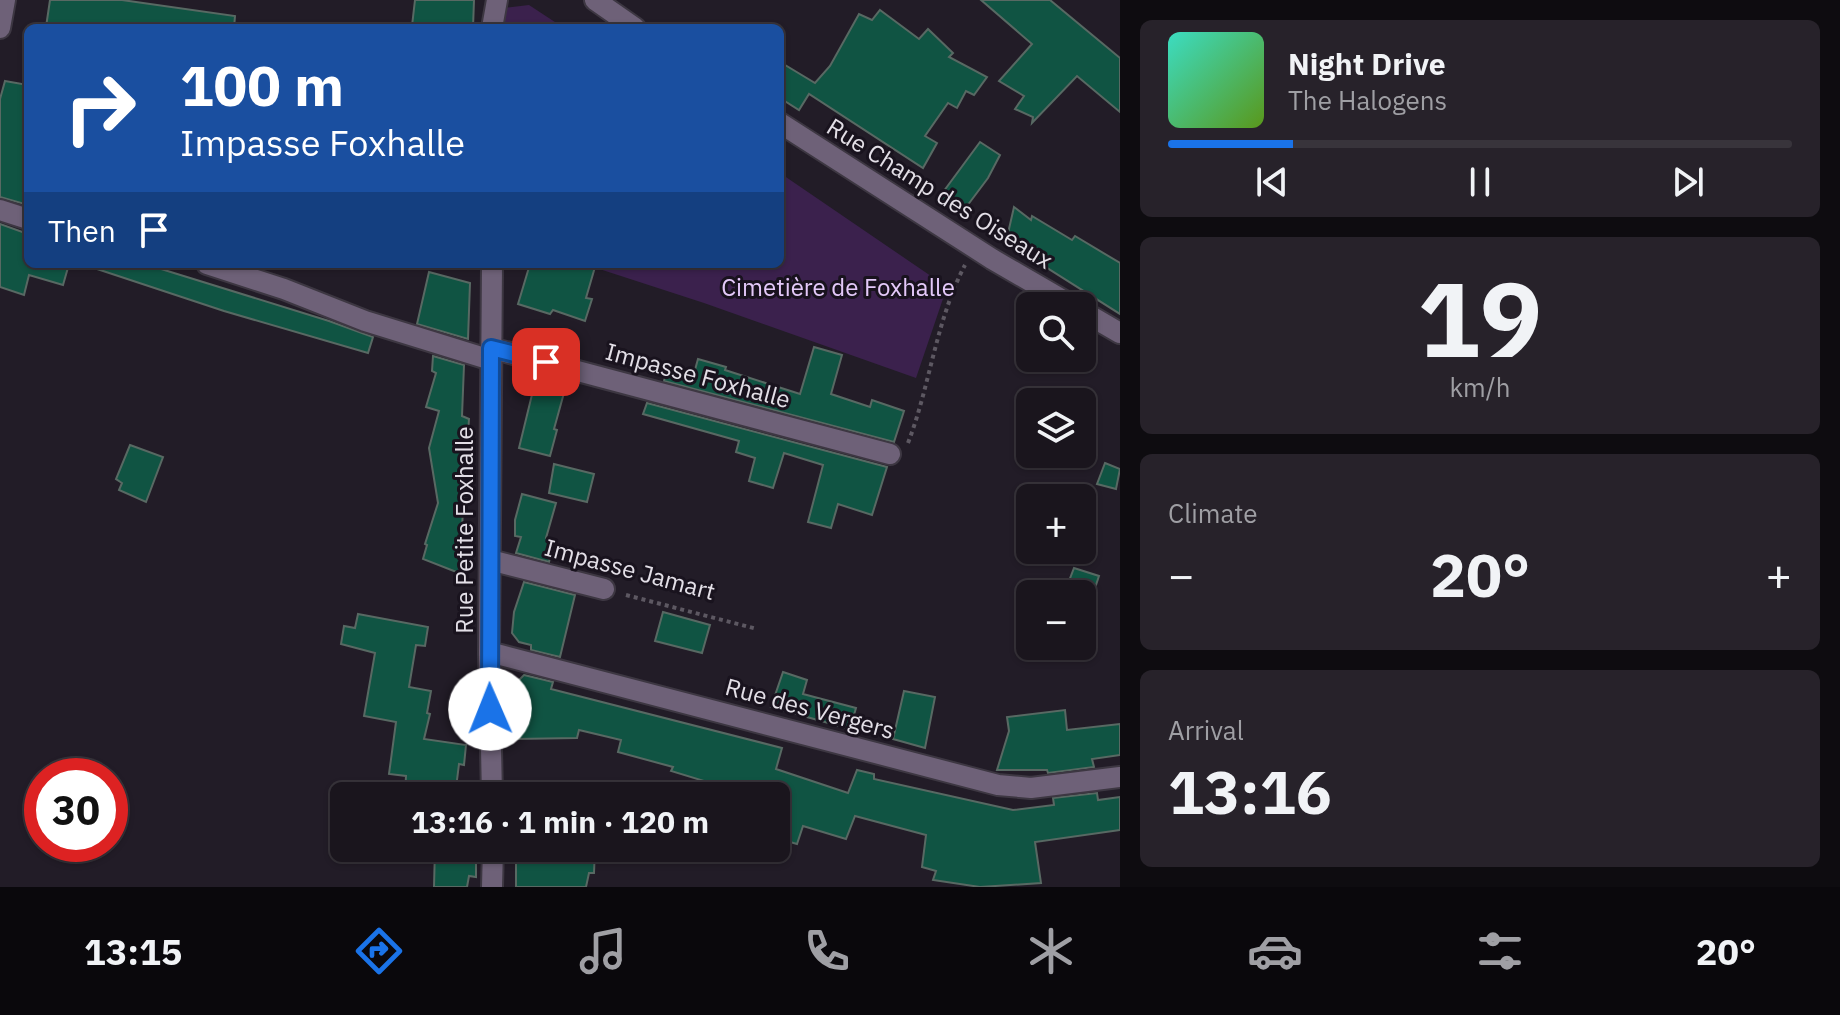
<!DOCTYPE html>
<meta charset="utf-8">
<style>
:root{--surface:#1a151d;--page:#27222a;--text:#f1f3f6;--muted:#9f9fa4;--line:#38343b;--accent:#1a73e8}
body{margin:0;font-family:"IBM Plex Sans",sans-serif;background:var(--page);color:var(--text);height:100vh;display:flex;flex-direction:column;font-size:30px;white-space:nowrap}
*{box-sizing:border-box;margin:0}
p{font-size:26px;color:var(--muted)}
.icon{flex:none;width:44px;height:44px;fill:none;stroke:currentColor;stroke-width:2;stroke-linecap:round;stroke-linejoin:round}
.map{position:relative;flex:1;overflow:hidden}
.drawer{display:flex;flex-direction:column;gap:20px;padding:20px;background:#0e0c10;width:720px}
.drawer>*{flex:none}
.top-card{position:absolute;left:24px;top:24px;width:760px;height:244px;border-radius:12px;box-shadow:0 2px 6px #0004,0 0 0 2px var(--line);background:#1a4fa0;color:#fff;overflow:hidden}
.controls{position:absolute;left:1016px;top:292px;display:grid;gap:16px}
.controls a{display:grid;place-items:center;width:80px;height:80px;border-radius:12px;background:var(--surface);box-shadow:0 2px 6px #0004,0 0 0 2px var(--line);font-size:40px}
.speed{position:absolute;left:24px;top:758px;display:flex;gap:16px;font-size:40px;font-weight:700;text-align:center}
.speed>*{display:grid;place-content:center;width:104px;height:104px;border-radius:50%;background:var(--surface);box-shadow:0 2px 6px #0004,0 0 0 2px var(--line);line-height:1}
.speed .limit{border:12px solid #d22;background:#fff;color:#111}
.pin{position:absolute;display:grid;place-items:center;width:68px;height:68px;color:#fff;margin:-34px;border-radius:16px;box-shadow:0 4px 12px #0006}
.me{position:absolute;width:88px;margin:-44px;rotate:359deg;stroke-linejoin:round;filter:drop-shadow(0 0 6px #0008)}
.turn{display:flex;align-items:center;gap:28px;height:168px;padding:0 24px;font-size:36px}
.turn .icon{width:104px;height:104px;stroke-width:2.5}
.turn b{display:block;font-size:56px;line-height:68px}
.then{display:flex;align-items:center;height:76px;padding:0 24px;background:#0003;gap:16px;font-size:30px}
.big{font-size:60px;font-weight:800;line-height:1.1}
.drawer .widget{flex:1;display:flex;flex-direction:column;justify-content:center;gap:12px;min-width:0;padding:0 28px;border-radius:12px;background:var(--page)}
.drawer .dial{align-items:center;gap:0}
.dial b{font-size:104px;line-height:1}
.song{display:flex;align-items:center;gap:24px}
.cover{width:96px;height:96px;border-radius:12px;background:linear-gradient(135deg,hsl(170 70% 55%),hsl(90 70% 35%))}
.played{height:8px;border-radius:4px;background:linear-gradient(90deg,var(--accent) 20%,var(--line) 20%)}
.keys{display:flex;justify-content:space-around;direction:ltr}
.heat{display:flex;justify-content:space-between;align-items:center;font-size:44px;direction:ltr}
.trip{position:absolute;left:330px;top:782px;width:460px;height:80px;border-radius:12px;background:var(--surface);box-shadow:0 2px 6px #0004,0 0 0 2px var(--line);font-weight:800;line-height:80px;text-align:center}
.tabs{display:flex;height:128px;justify-content:space-around;align-items:center;background:#0a080c;color:var(--muted)}
.tabs .icon{width:56px;height:56px}
.tabs .current{color:var(--accent)}
.tabs b{font-size:36px;color:var(--text)}
main{display:flex;flex:1;min-height:0}
.map>svg:first-child{display:block}
.green{fill:#3b214d}
.building{fill:#105443;stroke:#586963;stroke-width:2}
.lines{fill:none;stroke-linecap:round;stroke-linejoin:round}
.minor-casing{stroke:#3d3742;stroke-width:24}
.path{stroke:#5d5862;stroke-width:4;stroke-dasharray:4 4;stroke-linecap:butt}
.minor{stroke:#6e6178;stroke-width:20}
.route-casing{stroke:#114b97;stroke-width:20}
.route{stroke:#1a73e8;stroke-width:14}
.labels{text-anchor:middle;dominant-baseline:central;stroke-width:6;stroke-linejoin:round;paint-order:stroke}
.street-label{font-size:24px;fill:#e3dfe7;stroke:#19131e}
.park-label{font-size:24px;fill:#e4c9f9;stroke:#19131e}
</style>
<main>
<div class="map">
<svg width="1120" height="887" viewBox="0 0 1120 887">
<rect width="100%" height="100%" fill="#221c27"/>
<!-- green -->
<g class="green">
<path d="M 529,5 L 564,28 L 503,28 L 503,8 Z"/>
<path d="M 780,173 L 947,287 L 916,378 L 704,303 L 584,264 L 780,264 Z"/>
</g>
<!-- building -->
<g class="building">
<path d="M 50,0 L 122,0 L 235,16 L 234,28 L 46,27 Z"/>
<path d="M 415,0 L 474,0 L 473,28 L 416,28 L 417,26 L 412,26 Z"/>
<path d="M 981,0 L 1050,0 L 1120,58 L 1120,112 L 1077,76 L 1032,123 L 1033,117 L 1015,109 L 1024,96 L 999,81 L 1032,44 Z"/>
<path d="M 880,10 L 919,39 L 928,29 L 953,53 L 949,57 L 987,77 L 974,95 L 966,91 L 957,108 L 948,103 L 925,136 L 937,143 L 923,168 L 809,94 L 799,110 L 780,98 L 780,62 L 815,83 L 830,66 L 859,14 L 872,20 Z"/>
<path d="M 5,81 L 28,85 L 28,205 L 0,197 L 0,99 Z"/>
<path d="M 980,142 L 1000,155 L 988,178 L 961,214 L 938,199 Z"/>
<path d="M 1014,207 L 1031,220 L 1032,216 L 1072,240 L 1075,236 L 1120,263 L 1120,314 L 1006,242 Z"/>
<path d="M 0,224 L 28,234 L 28,264 L 69,264 L 63,285 L 29,275 L 24,295 L 0,287 Z"/>
<path d="M 94,264 L 145,264 L 329,321 L 373,337 L 368,353 L 224,311 L 94,268 Z"/>
<path d="M 530,264 L 584,264 L 595,267 L 586,298 L 592,299 L 585,321 L 553,310 L 550,314 L 518,304 Z"/>
<path d="M 429,272 L 470,283 L 468,339 L 417,324 Z"/>
<path d="M 814,347 L 842,355 L 831,394 L 870,407 L 872,400 L 904,411 L 894,442 L 664,381 L 667,369 L 693,377 L 698,359 L 726,367 L 725,370 L 800,394 Z"/>
<path d="M 433,356 L 464,365 L 462,416 L 469,419 L 459,573 L 423,559 L 427,545 L 425,544 L 438,503 L 429,448 L 439,411 L 426,407 L 436,373 L 432,371 Z"/>
<path d="M 537,374 L 567,382 L 554,429 L 557,430 L 550,456 L 519,448 Z"/>
<path d="M 647,403 L 887,467 L 872,515 L 838,504 L 831,528 L 808,522 L 823,465 L 784,453 L 773,488 L 749,481 L 755,458 L 736,452 L 739,441 L 643,414 Z"/>
<path d="M 130,445 L 163,457 L 146,502 L 119,490 L 122,483 L 116,479 Z"/>
<path d="M 1105,463 L 1120,469 L 1116,489 L 1097,484 Z"/>
<path d="M 554,464 L 594,474 L 587,502 L 549,493 Z"/>
<path d="M 522,494 L 556,503 L 546,538 L 554,541 L 549,562 L 516,553 L 521,537 L 515,536 L 515,520 Z"/>
<path d="M 1074,568 L 1099,576 L 1093,594 L 1064,594 Z"/>
<path d="M 524,582 L 575,595 L 560,657 L 531,650 L 531,645 L 519,642 L 512,633 L 514,612 Z"/>
<path d="M 663,612 L 710,625 L 702,653 L 655,641 Z"/>
<path d="M 358,614 L 428,627 L 425,646 L 416,645 L 409,687 L 431,691 L 427,713 L 430,714 L 424,739 L 466,745 L 464,765 L 459,764 L 455,796 L 405,794 L 406,776 L 389,774 L 396,722 L 364,716 L 375,653 L 341,644 L 344,626 L 355,628 Z"/>
<path d="M 783,672 L 807,680 L 803,694 L 856,708 L 850,729 L 771,707 Z"/>
<path d="M 524,675 L 553,682 L 551,689 L 782,748 L 776,769 L 848,793 L 857,770 L 874,774 L 874,779 L 1013,810 L 1054,805 L 1053,798 L 1097,793 L 1098,800 L 1120,797 L 1120,830 L 1035,842 L 1041,883 L 980,887 L 933,880 L 936,871 L 922,867 L 926,835 L 855,816 L 846,839 L 803,826 L 797,844 L 776,838 L 776,796 L 753,796 L 671,771 L 673,767 L 618,752 L 621,740 L 579,730 L 577,738 L 514,739 L 514,685 Z"/>
<path d="M 904,691 L 935,697 L 925,748 L 893,739 Z"/>
<path d="M 1065,710 L 1067,730 L 1120,724 L 1120,755 L 1092,759 L 1094,767 L 1048,773 L 1047,770 L 997,770 L 1009,731 L 1007,717 Z"/>
<path d="M 435,848 L 467,848 L 466,854 L 476,855 L 476,877 L 469,876 L 467,887 L 434,887 Z"/>
<path d="M 516,848 L 595,848 L 594,873 L 589,873 L 586,887 L 516,887 Z"/>
</g>
<g class="lines">
<!-- minor casing -->
<g class="minor-casing">
<g id="minor">
<path d="M 595,0 L 635,28"/>
<path d="M 0,28 L 5,0"/>
<path d="M 492,28 L 497,0"/>
<path d="M 780,123 L 992,259 L 1073,306"/>
<path d="M 0,210 L 28,219"/>
<path d="M 207,264 L 284,289 L 365,321 L 491,360"/>
<path d="M 492,264 L 489,652 L 492,796"/>
<path d="M 1082,311 L 1120,333"/>
<path d="M 491,348 L 890,454"/>
<path d="M 490,560 L 604,589"/>
<path d="M 489,652 L 998,785 L 1031,788 L 1120,777"/>
<path d="M 492,887 L 493,848"/>
</g>
</g>
<!-- path -->
<g class="path">
<path d="M 908,443 C 930,386 936,320 965,265"/>
<path d="M 626,595 L 757,629"/>
</g>
<!-- minor -->
<use href="#minor" class="minor"/>
</g>
<g class="lines">
<!-- route casing -->
<g class="route-casing">
<path id="route" d="M 490,709 L 491,348 L 546,362"/>
</g>
<!-- route -->
<use href="#route" class="route"/>
</g>
<g class="labels">
<!-- street labels -->
<g class="street-label">
<text transform="translate(940 193) rotate(32)">Rue Champ des Oiseaux</text>
<text transform="translate(698 375) rotate(15)">Impasse Foxhalle</text>
<text transform="translate(464 530) rotate(-90)">Rue Petite Foxhalle</text>
<text transform="translate(630 569) rotate(15)">Impasse Jamart</text>
<text transform="translate(810 708) rotate(15)">Rue des Vergers</text>
</g>
<!-- park labels -->
<g class="park-label">
<text x="838" y="287">Cimetière de Foxhalle</text>
</g>
</g>
</svg>
<div class="controls">
<a><svg class="icon" aria-label="search" viewBox="0 0 24 24"><circle cx="10" cy="10" r="6"/><path d="M15 15l6 6"/></svg></a>
<a><svg class="icon" aria-label="layers" viewBox="0 0 24 24"><path d="M12 4l9 5-9 5-9-5zM3 14l9 5 9-5"/></svg></a>
<a>+</a>
<a>−</a>
</div>
<div class="speed"><div class="limit">30</div></div>
<div class="pin" style="left:546px;top:362px;background:#d93025"><svg class="icon" aria-label="arrive" viewBox="0 0 24 24"><path d="M6 21V4h12l-3 4 3 4H6"/></svg></div>
<svg class="me" style="left:490px;top:709px" viewBox="-20 -20 40 40"><circle r="19" fill="#fff"/><path d="M0-13L10 11 0 6-10 11z" fill="#1a73e8"/></svg>
<div class="trip">13:16 · 1 min · 120 m</div>
<div class="top-card">
<div class="turn"><svg class="icon" aria-label="right" viewBox="0 0 24 24"><path d="M7 20v-9h11M14 6l5 5-5 5"/></svg><div><b>100 m</b>Impasse Foxhalle</div></div>
<div class="then">Then<svg class="icon" aria-label="arrive" viewBox="0 0 24 24"><path d="M6 21V4h12l-3 4 3 4H6"/></svg></div>
</div>
</div>
<section class="drawer">
<div class="widget">
<div class="song"><i class="cover"></i><div><b>Night Drive</b><p>The Halogens</p></div></div>
<div class="played"></div>
<div class="keys"><svg class="icon" aria-label="previous" viewBox="0 0 24 24"><path d="M18 5L8 12l10 7zM5 5v14"/></svg><svg class="icon" aria-label="pause" viewBox="0 0 24 24"><path d="M8 5v14M16 5v14"/></svg><svg class="icon" aria-label="next" viewBox="0 0 24 24"><path d="M6 5l10 7-10 7zM19 5v14"/></svg></div>
</div>
<div class="widget dial"><b>19</b><p>km/h</p></div>
<div class="widget"><p>Climate</p>
<div class="heat"><a>−</a><b class="big">20°</b><a>+</a></div>
</div>
<div class="widget"><p>Arrival</p><b class="big">13:16</b></div>
</section>
</main>
<nav class="tabs">
<b>13:15</b>
<svg class="icon current" aria-label="directions" viewBox="0 0 24 24"><path d="M12 3l9 9-9 9-9-9zM9 14v-3h6M13 9l2 2-2 2"/></svg>
<svg class="icon" aria-label="music" viewBox="0 0 24 24"><path d="M9 18V5l10-2v13"/><circle cx="6" cy="18" r="3"/><circle cx="16" cy="16" r="3"/></svg>
<svg class="icon" aria-label="phone" viewBox="0 0 24 24"><path d="M5 4h4l2 5-3 2q2 4 5 5l2-3 5 2v4C11 20 4 13 5 4z"/></svg>
<svg class="icon" aria-label="climate" viewBox="0 0 24 24"><path d="M12 3v18M4 7l16 10M4 17L20 7"/></svg>
<svg class="icon" aria-label="car" viewBox="0 0 24 24"><path d="M5 17H2v-5l4-1 3-4h7l3 4 3 1v5h-3M9 17h6M6 11h13"/><circle cx="7" cy="17" r="2"/><circle cx="17" cy="17" r="2"/></svg>
<svg class="icon" aria-label="filters" viewBox="0 0 24 24"><path d="M4 7h16M4 17h16"/><circle cx="9" cy="7" r="2"/><circle cx="15" cy="17" r="2"/></svg>
<b>20°</b>
</nav>
